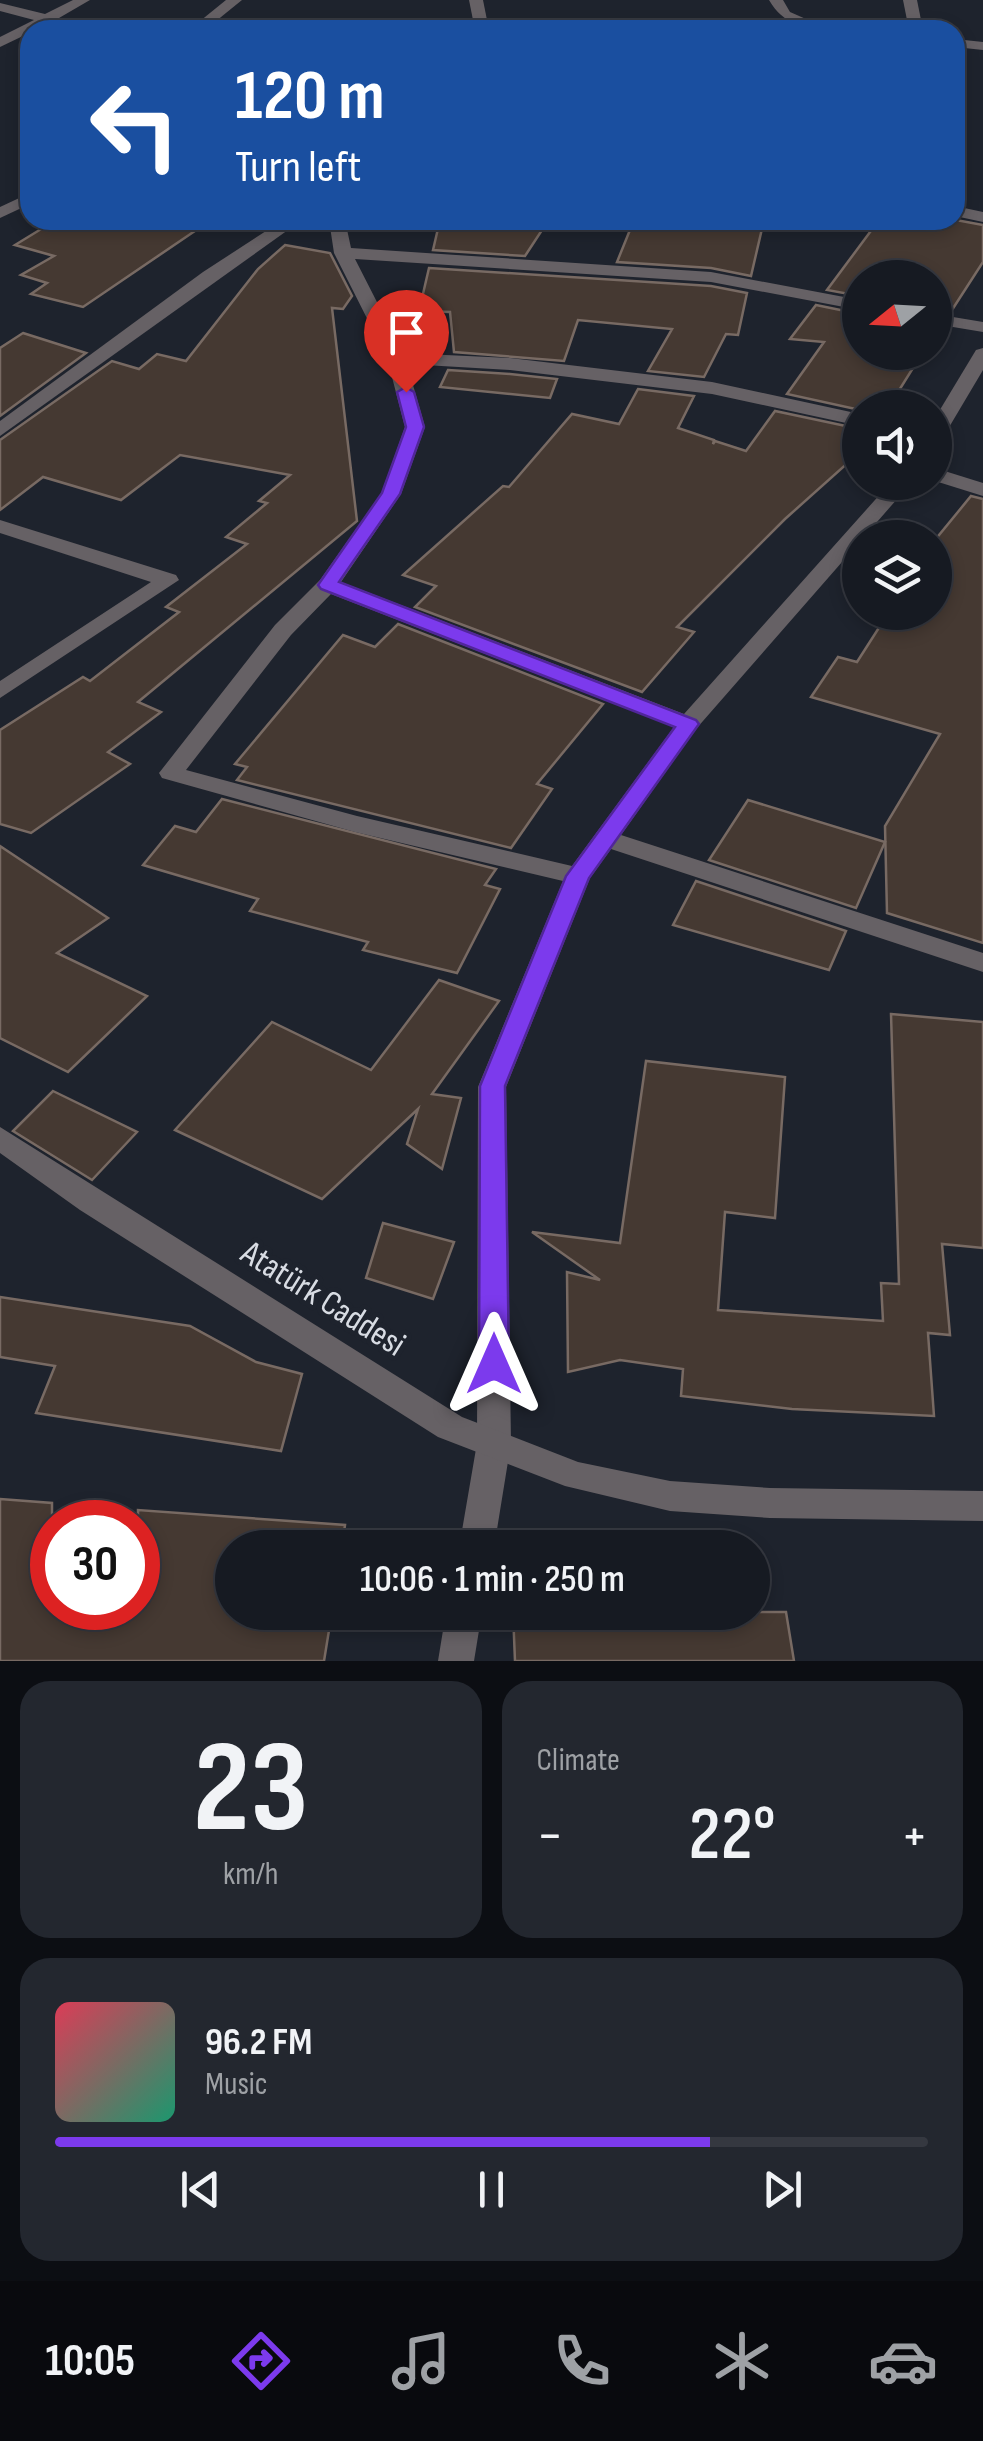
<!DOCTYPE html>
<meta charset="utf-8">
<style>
:root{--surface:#161a22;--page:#23272f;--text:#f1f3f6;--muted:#9ea1a5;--line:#353840;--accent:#7c3aed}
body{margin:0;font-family:"Sofia Sans Condensed",sans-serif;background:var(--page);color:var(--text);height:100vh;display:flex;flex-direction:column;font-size:38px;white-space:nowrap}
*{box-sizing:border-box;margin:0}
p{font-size:32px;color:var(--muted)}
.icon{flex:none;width:55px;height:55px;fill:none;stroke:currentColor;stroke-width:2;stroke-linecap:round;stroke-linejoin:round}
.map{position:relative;height:1661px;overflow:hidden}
.side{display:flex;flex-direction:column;gap:20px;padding:20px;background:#0c0e13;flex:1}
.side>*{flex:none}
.hud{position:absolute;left:20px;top:20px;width:945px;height:210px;border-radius:30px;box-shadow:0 5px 15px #0003,0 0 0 2px var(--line);background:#1a4fa0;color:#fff;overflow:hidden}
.needle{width:65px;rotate:252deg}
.buttons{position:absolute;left:842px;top:260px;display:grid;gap:20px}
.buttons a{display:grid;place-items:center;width:110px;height:110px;border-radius:50%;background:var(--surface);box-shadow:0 5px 15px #0003,0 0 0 2px var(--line);font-size:50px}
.speed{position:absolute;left:30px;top:1500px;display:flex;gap:20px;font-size:50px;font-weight:700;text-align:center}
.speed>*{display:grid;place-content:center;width:130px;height:130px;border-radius:50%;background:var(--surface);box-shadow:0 5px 15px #0003,0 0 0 2px var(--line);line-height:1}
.speed .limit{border:15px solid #d22;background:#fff;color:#111}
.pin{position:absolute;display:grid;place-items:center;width:85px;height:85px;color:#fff;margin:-102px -42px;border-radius:50% 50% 50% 0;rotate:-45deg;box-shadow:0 0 10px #0007}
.pin .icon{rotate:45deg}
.me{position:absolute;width:110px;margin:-55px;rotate:0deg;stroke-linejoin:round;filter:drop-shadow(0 0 8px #0008)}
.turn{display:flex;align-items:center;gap:35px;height:210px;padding:0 50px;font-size:45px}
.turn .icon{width:130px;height:130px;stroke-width:2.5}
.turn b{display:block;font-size:70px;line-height:85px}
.big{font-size:75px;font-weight:600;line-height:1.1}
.side .card{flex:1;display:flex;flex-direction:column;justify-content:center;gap:15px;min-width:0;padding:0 35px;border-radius:30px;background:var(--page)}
.side .dial{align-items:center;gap:0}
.dial b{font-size:130px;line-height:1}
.song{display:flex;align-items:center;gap:30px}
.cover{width:120px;height:120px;border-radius:15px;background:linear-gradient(135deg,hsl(350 70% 55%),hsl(160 70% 35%))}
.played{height:10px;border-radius:5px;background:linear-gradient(90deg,var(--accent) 75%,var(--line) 75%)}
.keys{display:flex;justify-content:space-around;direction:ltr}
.heat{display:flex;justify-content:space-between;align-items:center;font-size:55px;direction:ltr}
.side .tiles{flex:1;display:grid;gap:20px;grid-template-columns:1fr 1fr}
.card:last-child{grid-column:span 2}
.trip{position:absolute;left:215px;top:1530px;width:555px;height:100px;border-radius:50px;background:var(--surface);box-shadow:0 5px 15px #0003,0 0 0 2px var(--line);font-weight:600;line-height:100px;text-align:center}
.tab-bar{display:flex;height:160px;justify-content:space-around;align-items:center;background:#090a0e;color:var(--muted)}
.tab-bar .icon{width:70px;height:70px}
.tab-bar .on{color:var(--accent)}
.tab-bar b{font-size:45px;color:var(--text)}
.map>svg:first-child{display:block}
.building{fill:#453932;stroke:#786a63;stroke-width:2.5}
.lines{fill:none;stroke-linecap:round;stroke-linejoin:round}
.minor{fill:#666165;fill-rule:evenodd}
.tertiary{fill:#666165;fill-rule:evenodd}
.route{fill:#7c3aed;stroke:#51269a;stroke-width:2.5}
.labels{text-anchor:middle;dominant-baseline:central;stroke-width:10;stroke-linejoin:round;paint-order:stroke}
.near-street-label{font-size:35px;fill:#d8dce3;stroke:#1e232d}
</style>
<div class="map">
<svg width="983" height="1661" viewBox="0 0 983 1661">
<rect width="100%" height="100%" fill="#1e232d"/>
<!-- building -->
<g class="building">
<path d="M 56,220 L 211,220 L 83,307 L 31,294 L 47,283 L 21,275 L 54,256 L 15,245 Z"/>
<path d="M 440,220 L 516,220 L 546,224 L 525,256 L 433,250 Z"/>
<path d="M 634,220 L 764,220 L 751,276 L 711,268 L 617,262 Z"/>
<path d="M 879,220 L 956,220 L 983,225 L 983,262 L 950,313 L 935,310 L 935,278 L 860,278 L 860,296 L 827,290 Z"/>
<path d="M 285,245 L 330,253 L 352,296 L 343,309 L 332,308 L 357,521 L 138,702 L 161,712 L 108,752 L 130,764 L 31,833 L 0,824 L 0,730 L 83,677 L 90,681 L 179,612 L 166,607 L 247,544 L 226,537 L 267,503 L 259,501 L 290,475 L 180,455 L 121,500 L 43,477 L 0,510 L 0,440 L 112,361 L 139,369 L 157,354 L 186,361 L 258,269 Z"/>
<path d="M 429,268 L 711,286 L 747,293 L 738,335 L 726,334 L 704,377 L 648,371 L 672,329 L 578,320 L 564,361 L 454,352 L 450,312 L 419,311 Z"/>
<path d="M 816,305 L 860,314 L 860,352 L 923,352 L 888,408 L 860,410 L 787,394 L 824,342 L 790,339 Z"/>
<path d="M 23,333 L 86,353 L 0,416 L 0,348 Z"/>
<path d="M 448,370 L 510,374 L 557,379 L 550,398 L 440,387 Z"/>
<path d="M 638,389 L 694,396 L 678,428 L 714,440 L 713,444 L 715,441 L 746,451 L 775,411 L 860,429 L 860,452 L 785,519 L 677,627 L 694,632 L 642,692 L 415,607 L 436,586 L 403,575 L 503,486 L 509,487 L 572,414 L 619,424 Z"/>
<path d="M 971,496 L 983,499 L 983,943 L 887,913 L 885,826 L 940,734 L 811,697 L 838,657 L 857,662 L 889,612 L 935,612 L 935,540 Z"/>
<path d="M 398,624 L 603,704 L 537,784 L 552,789 L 511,848 L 237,780 L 247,767 L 235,764 L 343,635 L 375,647 Z"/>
<path d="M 222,799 L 496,869 L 485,885 L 500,889 L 457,973 L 363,950 L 368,942 L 250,911 L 258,899 L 143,865 L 175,826 L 196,832 Z"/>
<path d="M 748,800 L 885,842 L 856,908 L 709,860 Z"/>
<path d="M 0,846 L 108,918 L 57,953 L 147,996 L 68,1072 L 0,1038 Z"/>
<path d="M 696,881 L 846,931 L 829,970 L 673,925 Z"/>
<path d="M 439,980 L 499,1001 L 432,1094 L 461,1098 L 442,1169 L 407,1144 L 418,1109 L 322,1199 L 175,1130 L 272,1022 L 371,1070 Z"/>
<path d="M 891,1014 L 983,1022 L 983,1248 L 942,1244 L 950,1335 L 928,1333 L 934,1416 L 792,1409 L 681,1396 L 683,1369 L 620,1360 L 568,1372 L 567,1272 L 600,1280 L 532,1232 L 620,1243 L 646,1061 L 785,1077 L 775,1218 L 725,1212 L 718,1310 L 883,1321 L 881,1283 L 899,1284 Z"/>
<path d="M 53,1091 L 137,1132 L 92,1180 L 13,1131 Z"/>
<path d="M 383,1223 L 454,1242 L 433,1299 L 366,1278 Z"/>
<path d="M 0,1297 L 190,1326 L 256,1362 L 302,1374 L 281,1451 L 36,1413 L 55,1366 L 0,1357 Z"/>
<path d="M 0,1499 L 52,1503 L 52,1608 L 138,1608 L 138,1510 L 345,1525 L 342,1548 L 232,1548 L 232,1612 L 332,1612 L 324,1661 L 0,1661 Z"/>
<path d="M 513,1612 L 786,1612 L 794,1661 L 515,1661 Z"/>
</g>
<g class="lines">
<!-- minor -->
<g class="minor">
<path d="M 73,0 L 90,0 L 59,18 L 96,30 L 73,30 L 48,24 L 0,47 L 0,37 L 34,20 L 0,11 L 0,3 L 45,14 Z"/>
<path d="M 226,0 L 242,0 L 205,30 L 189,30 Z"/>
<path d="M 469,0 L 483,0 L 489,30 L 475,30 Z"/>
<path d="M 769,0 L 783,0 L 790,12 L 831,30 C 804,30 783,24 769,0 Z"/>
<path d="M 903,0 L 917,0 L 923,30 L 909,30 Z"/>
<path d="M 955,39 L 983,42 L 983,50 L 955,47 Z"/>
<path d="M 30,193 L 30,204 L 0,218 L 0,207 Z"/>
<path d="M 955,206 L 983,212 L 983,222 L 955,216 Z"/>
<path d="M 283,220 L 302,220 L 0,436 L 0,421 L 203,272 Z"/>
<path d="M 329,220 L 345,220 L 351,248 L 711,272 L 860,300 L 860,310 L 711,282 L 355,259 L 403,353 L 510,358 L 712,382 L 860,414 L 860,426 L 712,394 L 510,370 L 407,364 L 425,427 L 401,494 L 341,582 L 684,714 L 891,482 L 912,482 L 696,729 L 621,835 L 983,953 L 983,972 L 611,849 L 590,878 L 506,1087 L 511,1443 L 494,1548 L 459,1548 L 477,1443 L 478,1087 L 563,881 L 355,832 L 162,778 L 159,773 L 275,625 L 320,580 L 381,494 L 405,427 L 387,358 L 334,253 ZM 331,594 L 674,727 L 572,866 L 357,816 L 186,770 L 291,635 Z"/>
<path d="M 935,314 L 983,322 L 983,332 L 935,324 Z"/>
<path d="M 983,348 L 983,370 L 945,434 L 935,440 L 935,418 L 976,350 Z"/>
<path d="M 935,468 L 983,483 L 983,496 L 935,481 Z"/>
<path d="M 0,520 L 176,575 L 179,580 L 0,698 L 0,681 L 151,582 L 0,533 Z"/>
<path d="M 446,1612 L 482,1612 L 474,1661 L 438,1661 Z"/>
</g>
<!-- tertiary -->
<path class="tertiary" d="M 0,1127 L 462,1417 L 578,1462 L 670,1481 L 770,1488 L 983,1491 L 983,1521 L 770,1518 L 670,1511 L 565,1486 L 438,1437 L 80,1210 L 0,1153 Z"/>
</g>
<!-- route -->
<path class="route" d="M 406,387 L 414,392 L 424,427 L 400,494 L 339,582 L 696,720 L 699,724 L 589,878 L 505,1086 L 509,1364 L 504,1373 L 494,1376 L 484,1373 L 479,1364 L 480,1086 L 566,876 L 675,727 L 321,589 L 318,585 L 382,493 L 406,427 L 397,392 Z"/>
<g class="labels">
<!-- near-street labels -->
<g class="near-street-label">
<text transform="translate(323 1299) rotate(32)">Atatürk Caddesi</text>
</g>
</g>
</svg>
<div class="buttons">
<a><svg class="needle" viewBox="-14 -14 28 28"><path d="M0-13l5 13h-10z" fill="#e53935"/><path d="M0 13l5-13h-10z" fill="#9ea1a5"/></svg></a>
<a><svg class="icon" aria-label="sound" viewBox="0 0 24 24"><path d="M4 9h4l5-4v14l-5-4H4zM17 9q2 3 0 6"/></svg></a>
<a><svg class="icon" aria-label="layers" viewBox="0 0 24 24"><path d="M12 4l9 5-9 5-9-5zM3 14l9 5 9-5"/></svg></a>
</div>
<div class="speed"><div class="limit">30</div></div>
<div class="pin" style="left:406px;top:392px;background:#d93025"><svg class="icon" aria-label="arrive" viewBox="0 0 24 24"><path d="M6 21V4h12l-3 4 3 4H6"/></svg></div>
<svg class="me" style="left:494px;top:1364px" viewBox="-20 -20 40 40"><path d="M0-17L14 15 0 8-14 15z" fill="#7c3aed" stroke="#fff" stroke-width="4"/></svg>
<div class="trip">10:06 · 1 min · 250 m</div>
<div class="hud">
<div class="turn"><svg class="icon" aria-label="left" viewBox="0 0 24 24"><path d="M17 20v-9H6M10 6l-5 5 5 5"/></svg><div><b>120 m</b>Turn left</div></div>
</div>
</div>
<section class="side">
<div class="tiles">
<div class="card dial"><b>23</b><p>km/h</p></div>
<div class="card"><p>Climate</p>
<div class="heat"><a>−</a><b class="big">22°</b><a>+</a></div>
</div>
<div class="card">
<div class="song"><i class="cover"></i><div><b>96.2 FM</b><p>Music</p></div></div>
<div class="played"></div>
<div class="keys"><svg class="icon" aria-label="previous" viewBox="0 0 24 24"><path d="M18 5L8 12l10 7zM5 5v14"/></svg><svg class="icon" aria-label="pause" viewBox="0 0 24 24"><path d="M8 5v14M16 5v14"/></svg><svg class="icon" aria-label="next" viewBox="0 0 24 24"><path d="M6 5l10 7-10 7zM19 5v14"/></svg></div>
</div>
</div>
</section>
<nav class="tab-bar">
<b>10:05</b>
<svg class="icon on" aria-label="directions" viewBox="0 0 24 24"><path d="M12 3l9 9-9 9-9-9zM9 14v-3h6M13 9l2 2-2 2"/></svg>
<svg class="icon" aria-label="music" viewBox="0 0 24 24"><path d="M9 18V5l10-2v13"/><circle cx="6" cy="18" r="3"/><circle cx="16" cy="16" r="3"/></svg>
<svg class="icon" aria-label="phone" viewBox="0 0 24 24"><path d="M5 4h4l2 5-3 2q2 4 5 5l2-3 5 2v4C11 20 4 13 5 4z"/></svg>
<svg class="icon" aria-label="climate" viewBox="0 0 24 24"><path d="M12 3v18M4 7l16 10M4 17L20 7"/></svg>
<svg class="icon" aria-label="car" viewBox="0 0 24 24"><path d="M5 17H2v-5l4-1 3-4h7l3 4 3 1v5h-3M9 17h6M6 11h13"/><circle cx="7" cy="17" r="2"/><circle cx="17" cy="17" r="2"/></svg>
</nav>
